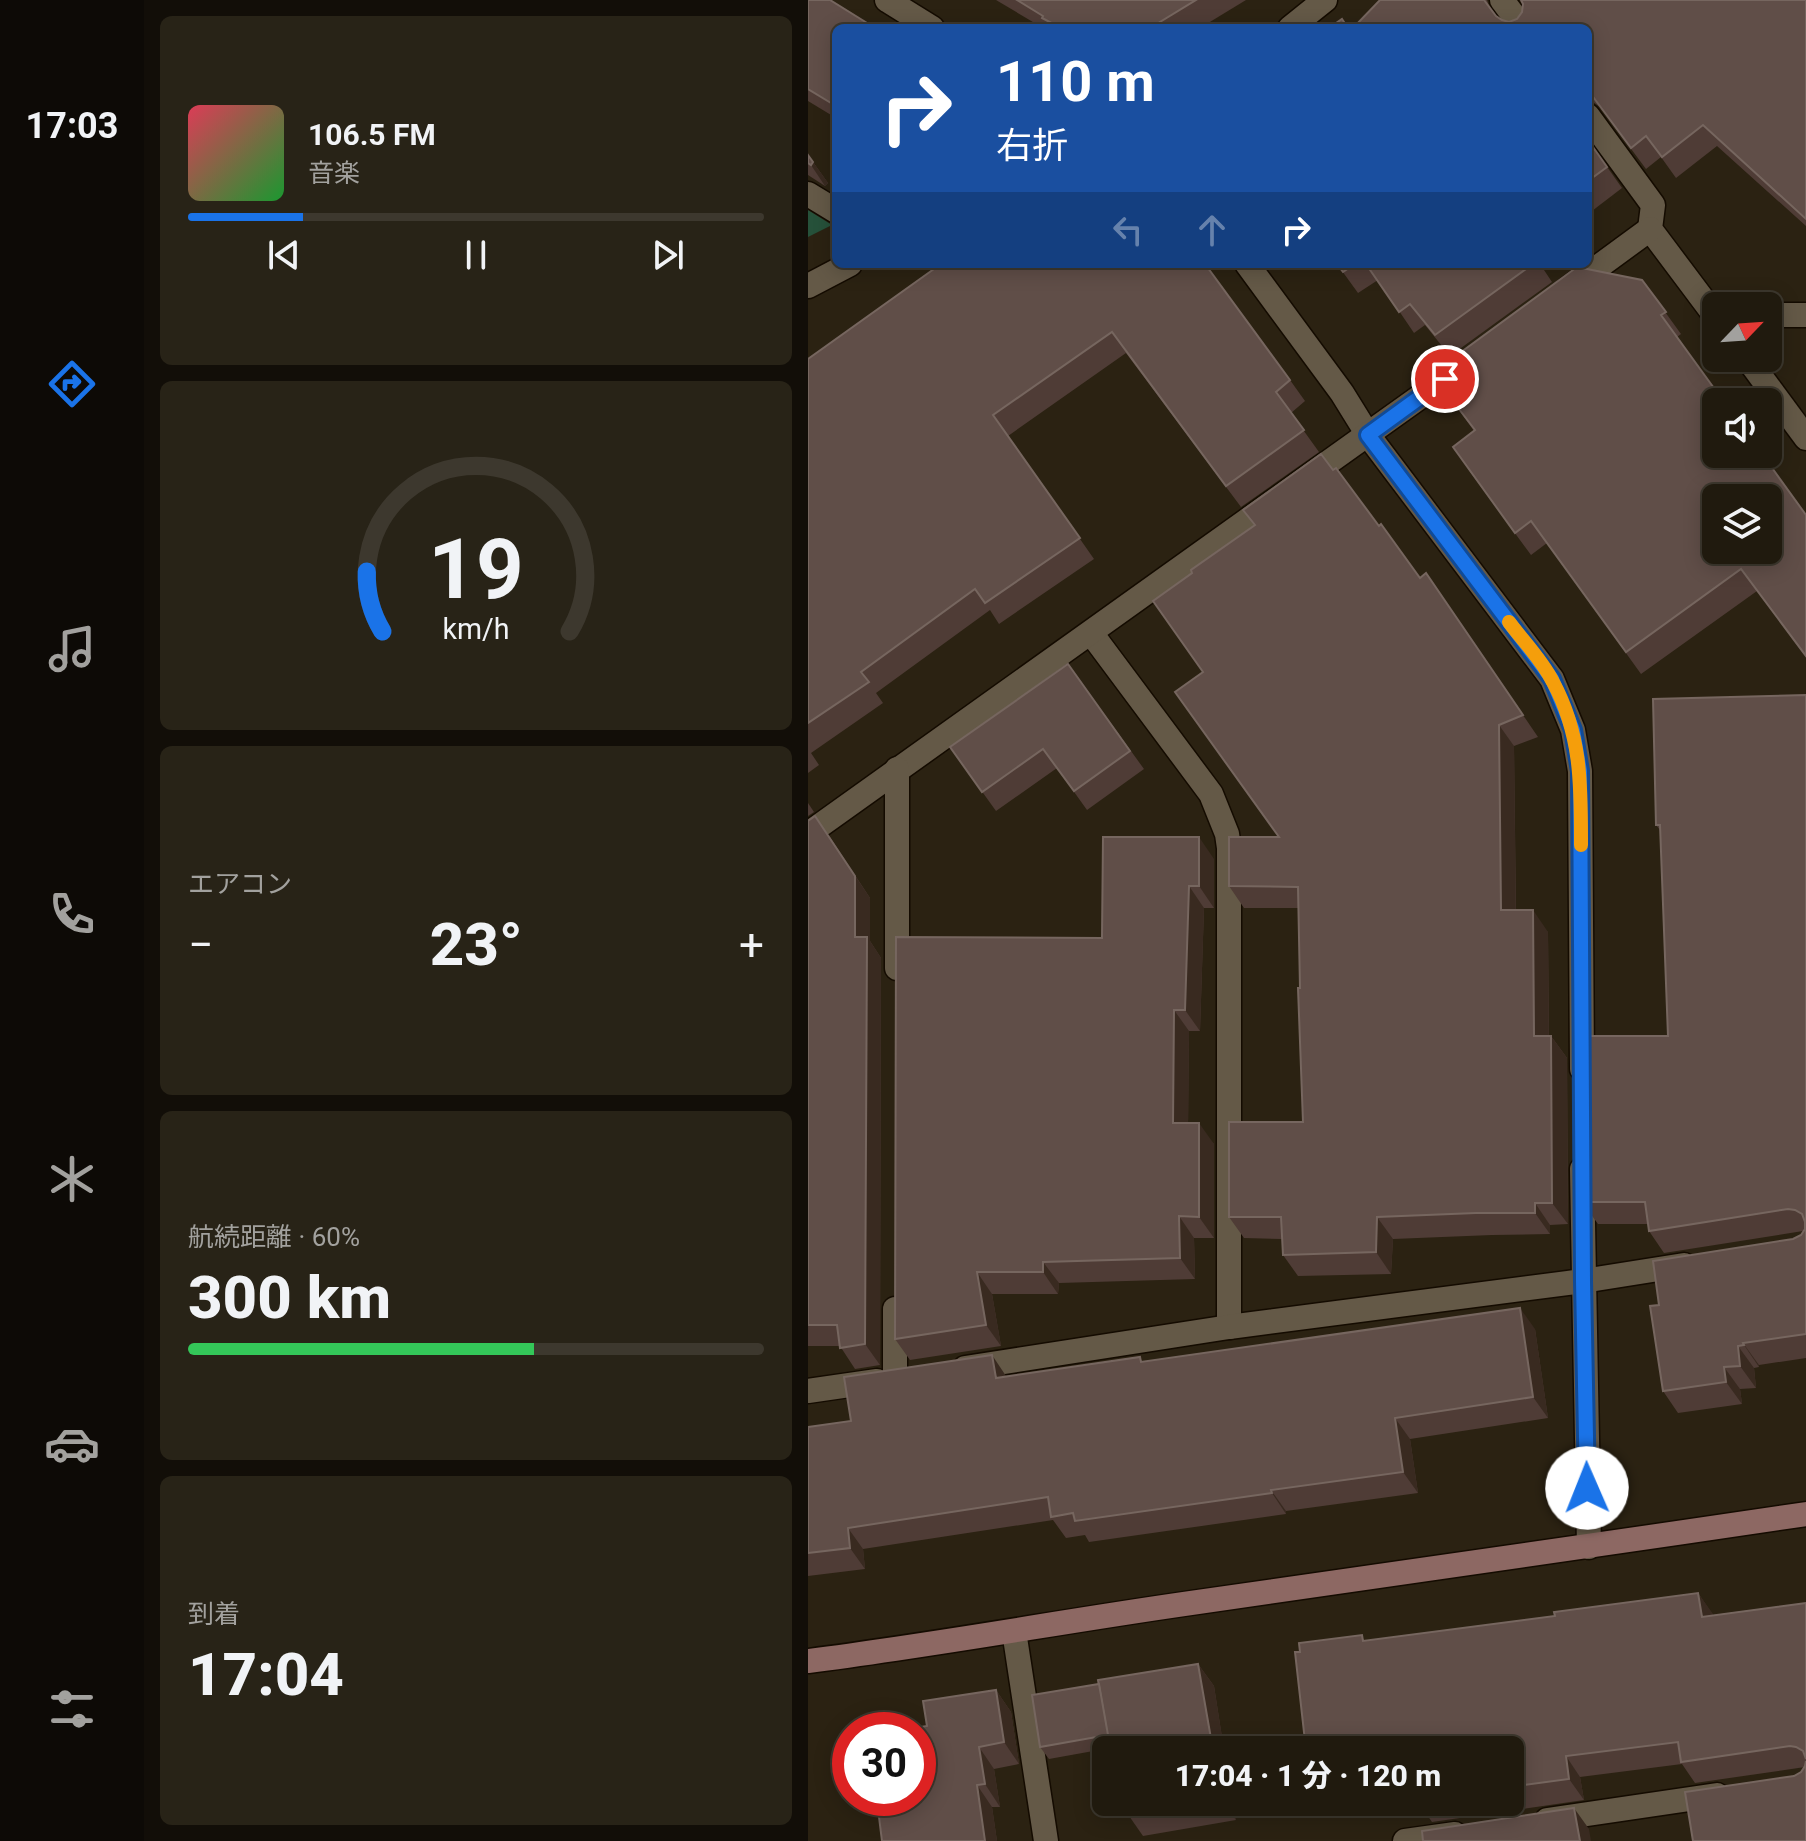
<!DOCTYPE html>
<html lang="ja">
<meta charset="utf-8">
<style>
:root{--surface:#201a0e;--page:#282317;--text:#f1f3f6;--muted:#a2a19e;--line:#3d382e;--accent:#1a73e8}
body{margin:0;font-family:Roboto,"Noto Sans JP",sans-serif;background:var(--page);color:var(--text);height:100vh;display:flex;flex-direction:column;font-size:30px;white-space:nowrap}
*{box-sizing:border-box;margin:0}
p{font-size:26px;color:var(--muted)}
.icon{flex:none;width:44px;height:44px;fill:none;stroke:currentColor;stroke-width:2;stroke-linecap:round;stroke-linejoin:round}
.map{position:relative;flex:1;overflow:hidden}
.drawer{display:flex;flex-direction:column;gap:16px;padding:16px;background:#120e08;width:664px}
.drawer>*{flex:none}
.hud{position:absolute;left:24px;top:24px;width:760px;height:244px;border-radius:12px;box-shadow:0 4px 20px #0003,0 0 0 2px var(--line);background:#1a4fa0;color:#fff;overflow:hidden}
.needle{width:52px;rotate:65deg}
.controls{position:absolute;left:894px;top:292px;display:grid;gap:16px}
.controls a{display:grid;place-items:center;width:80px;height:80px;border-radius:12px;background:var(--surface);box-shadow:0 4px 20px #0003,0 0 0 2px var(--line);font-size:40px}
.speed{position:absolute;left:24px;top:1712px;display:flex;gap:16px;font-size:40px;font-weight:700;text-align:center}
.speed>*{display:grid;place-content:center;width:104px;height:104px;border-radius:50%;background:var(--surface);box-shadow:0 4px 20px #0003,0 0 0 2px var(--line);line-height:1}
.speed .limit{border:12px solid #d22;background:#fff;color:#111}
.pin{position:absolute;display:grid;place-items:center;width:68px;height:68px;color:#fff;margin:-34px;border:4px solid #fff;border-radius:50%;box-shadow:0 2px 8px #0007}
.me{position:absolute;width:88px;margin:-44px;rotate:359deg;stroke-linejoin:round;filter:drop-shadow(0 0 6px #0008)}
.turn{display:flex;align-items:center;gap:28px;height:168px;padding:0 32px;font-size:36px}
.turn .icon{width:104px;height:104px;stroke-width:2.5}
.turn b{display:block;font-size:56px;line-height:68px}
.lanes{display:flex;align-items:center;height:76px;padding:0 32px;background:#0003;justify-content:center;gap:40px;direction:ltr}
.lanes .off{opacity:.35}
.big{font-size:60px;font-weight:800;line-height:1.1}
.drawer .card{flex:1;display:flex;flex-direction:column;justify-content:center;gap:12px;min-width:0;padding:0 28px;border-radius:12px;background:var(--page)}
.drawer .dial{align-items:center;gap:0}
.dial svg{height:208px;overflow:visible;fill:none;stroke:var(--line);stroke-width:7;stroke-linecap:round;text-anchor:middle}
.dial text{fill:var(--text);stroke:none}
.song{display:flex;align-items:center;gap:24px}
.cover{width:96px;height:96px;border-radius:12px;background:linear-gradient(135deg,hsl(350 70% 55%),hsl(130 70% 35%))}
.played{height:8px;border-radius:4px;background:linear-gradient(90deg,var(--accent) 20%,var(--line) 20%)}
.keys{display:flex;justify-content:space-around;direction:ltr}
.heat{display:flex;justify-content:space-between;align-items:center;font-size:44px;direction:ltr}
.charge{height:12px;border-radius:6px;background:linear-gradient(90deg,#34c759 60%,var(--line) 0)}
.trip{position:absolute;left:284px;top:1736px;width:432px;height:80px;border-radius:12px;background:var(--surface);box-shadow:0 4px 20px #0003,0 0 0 2px var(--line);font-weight:800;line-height:80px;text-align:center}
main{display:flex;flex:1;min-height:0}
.dock{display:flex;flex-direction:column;width:144px;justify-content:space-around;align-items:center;background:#0d0a06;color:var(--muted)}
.dock .icon{width:56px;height:56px}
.dock .selected{color:var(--accent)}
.dock b{font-size:36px;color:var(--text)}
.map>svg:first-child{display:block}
.green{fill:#26513a}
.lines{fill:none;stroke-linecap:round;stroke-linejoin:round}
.lane-casing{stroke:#140b00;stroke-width:27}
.street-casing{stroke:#140b00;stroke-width:27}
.secondary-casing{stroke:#140b00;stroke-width:27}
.lane{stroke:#645947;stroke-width:24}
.street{stroke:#645947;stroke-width:24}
.secondary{stroke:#8d6863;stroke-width:24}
.wall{fill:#4f3c36}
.shaded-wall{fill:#392a20}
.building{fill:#604e48;stroke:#76665f;stroke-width:2;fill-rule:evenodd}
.route-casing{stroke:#114b97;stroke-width:20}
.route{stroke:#1a73e8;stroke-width:14}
.slow{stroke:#f59e0b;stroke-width:14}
</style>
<main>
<nav class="dock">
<b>17:03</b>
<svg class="icon selected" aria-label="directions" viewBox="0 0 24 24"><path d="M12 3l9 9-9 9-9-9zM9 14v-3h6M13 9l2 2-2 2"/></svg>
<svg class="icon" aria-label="music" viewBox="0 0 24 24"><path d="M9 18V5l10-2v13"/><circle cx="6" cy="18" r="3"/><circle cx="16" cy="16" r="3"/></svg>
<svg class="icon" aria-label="phone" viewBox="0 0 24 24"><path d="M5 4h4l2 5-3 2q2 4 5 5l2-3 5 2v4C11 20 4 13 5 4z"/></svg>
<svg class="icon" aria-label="climate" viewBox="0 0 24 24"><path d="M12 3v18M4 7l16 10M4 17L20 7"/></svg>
<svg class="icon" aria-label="car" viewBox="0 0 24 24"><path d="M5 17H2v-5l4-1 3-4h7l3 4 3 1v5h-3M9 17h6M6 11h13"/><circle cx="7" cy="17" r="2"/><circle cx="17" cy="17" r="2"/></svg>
<svg class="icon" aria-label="filters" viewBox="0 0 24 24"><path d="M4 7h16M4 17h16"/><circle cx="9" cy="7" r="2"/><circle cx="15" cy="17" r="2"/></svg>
</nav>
<section class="drawer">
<div class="card">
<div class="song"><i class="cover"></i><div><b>106.5 FM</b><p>音楽</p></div></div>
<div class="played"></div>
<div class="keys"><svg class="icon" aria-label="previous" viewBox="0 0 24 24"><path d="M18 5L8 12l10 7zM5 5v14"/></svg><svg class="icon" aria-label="pause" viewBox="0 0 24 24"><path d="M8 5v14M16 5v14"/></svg><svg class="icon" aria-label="next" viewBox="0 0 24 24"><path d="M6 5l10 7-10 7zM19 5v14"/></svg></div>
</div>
<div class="card dial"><svg viewBox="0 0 100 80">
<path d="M14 69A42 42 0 1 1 86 69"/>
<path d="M14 69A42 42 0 0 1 8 46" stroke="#1a73e8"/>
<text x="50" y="56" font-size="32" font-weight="700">19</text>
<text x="50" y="72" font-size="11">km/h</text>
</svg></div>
<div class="card"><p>エアコン</p>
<div class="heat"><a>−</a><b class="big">23°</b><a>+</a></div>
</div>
<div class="card"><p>航続距離 · 60%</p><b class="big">300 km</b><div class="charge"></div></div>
<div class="card"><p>到着</p><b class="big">17:04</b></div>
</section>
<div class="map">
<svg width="998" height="1841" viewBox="0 0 998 1841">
<rect width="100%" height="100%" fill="#2b2212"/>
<!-- green -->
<path class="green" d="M 0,210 L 24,225 L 0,237 Z"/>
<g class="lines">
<!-- lane casing -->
<g class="lane-casing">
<path id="lane" d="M 0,194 L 28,211"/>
</g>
<!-- street casing -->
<g class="street-casing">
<g id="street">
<path d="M 79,0 L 124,28"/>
<path d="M 694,0 L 715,28"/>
<path d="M 482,28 L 517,0"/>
<path d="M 780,116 L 845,205 L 842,229 L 908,317"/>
<path d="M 439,264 L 534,393 L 560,435 L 744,679 L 765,730 L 772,771 L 774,1069"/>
<path d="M 0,286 L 42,264"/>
<path d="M 760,289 L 842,229"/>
<path d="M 960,315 L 998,315"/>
<path d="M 939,358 L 998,438"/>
<path d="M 283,633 L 403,794 L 419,834 L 421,848 L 421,1327"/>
<path d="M 0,834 L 679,349"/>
<path d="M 89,968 L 89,769"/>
<path d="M 774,1169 L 781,1547"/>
<path d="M 157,1368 L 421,1327 L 775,1281 L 876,1265"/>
<path d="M 87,1379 L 87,1309"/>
<path d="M 0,1391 L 69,1381"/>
<path d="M 206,1631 L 238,1841"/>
<path d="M 739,1820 L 909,1795"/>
<path d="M 597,1841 L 647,1834"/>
</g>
</g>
<!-- secondary casing -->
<g class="secondary-casing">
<path id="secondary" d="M 0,1661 C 126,1645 251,1622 376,1604 C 584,1574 791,1545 998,1514"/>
</g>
<!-- lane -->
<use href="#lane" class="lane"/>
<!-- street -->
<use href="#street" class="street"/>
<!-- secondary -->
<use href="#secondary" class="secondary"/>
</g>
<!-- wall -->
<g class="wall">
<path d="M 0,0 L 28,28 L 28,118 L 0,101 Z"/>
<path d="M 188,0 L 438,0 L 392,28 L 235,28 Z"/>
<path d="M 572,0 L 679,0 L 681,6 L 688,16 L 694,20 L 701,22 L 998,0 L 998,226 L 909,146 L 868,178 L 853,157 L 838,169 L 792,107 L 785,102 L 780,102 L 780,28 L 545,28 Z"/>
<path d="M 780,140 L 814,188 L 780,214 Z"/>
<path d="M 0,155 L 20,183 L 17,186 L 0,175 Z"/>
<path d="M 133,264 L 482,380 L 497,401 L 483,413 L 511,452 L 433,507 L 318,353 L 200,436 L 286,559 L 191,624 L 182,610 L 68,693 L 75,703 L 3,753 L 11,765 L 0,773 L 0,359 Z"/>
<path d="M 529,264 L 732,264 L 744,282 L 642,356 L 617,325 L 606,333 L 570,280 L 550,293 Z"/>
<path d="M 834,280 L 873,334 L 869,337 L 998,515 L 998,657 L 949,591 L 833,674 L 739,543 L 723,555 L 660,469 L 666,431 L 641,396 L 662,381 L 645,358 Z"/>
<path d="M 525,470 L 612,578 L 618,573 L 730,737 L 706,746 L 708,910 L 740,932 L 741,1036 L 743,1036 L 759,1058 L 760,1224 L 742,1225 L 742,1234 L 684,1235 L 585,1239 L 583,1274 L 490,1276 L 475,1255 L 474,1239 L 436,1238 L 421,1217 L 495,1122 L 490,908 L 436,908 L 421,886 L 471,837 L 384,573 Z"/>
<path d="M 260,664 L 336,769 L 279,810 L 249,768 L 188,811 L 142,747 Z"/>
<path d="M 998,695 L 998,1358 L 951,1365 L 951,1367 L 946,1368 L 948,1388 L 932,1389 L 934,1404 L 870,1413 L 855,1391 L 851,1305 L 993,1235 L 995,1231 L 856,1253 L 841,1231 L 840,1224 L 790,1224 L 774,1202 L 860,1036 L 852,830 L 848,825 Z"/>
<path d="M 0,803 L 6,812 L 0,816 Z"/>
<path d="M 0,821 L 22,837 L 62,898 L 62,941 L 73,958 L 72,1365 L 47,1369 L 32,1346 L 0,1346 Z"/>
<path d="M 406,859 L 406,908 L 396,908 L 392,1031 L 381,1031 L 380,1123 L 406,1144 L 406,1238 L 386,1238 L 387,1279 L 251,1283 L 250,1294 L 184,1294 L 193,1346 L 102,1360 L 87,1339 L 294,938 Z"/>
<path d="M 727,1329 L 740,1418 L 602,1439 L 610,1493 L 478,1511 L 478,1514 L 281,1542 L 277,1535 L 258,1538 L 245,1520 L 55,1549 L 57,1569 L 0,1576 L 0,1427 L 43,1421 L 198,1376 L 336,1362 Z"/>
<path d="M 890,1593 L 905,1615 L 998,1603 L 998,1841 L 986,1776 L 993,1772 L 997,1767 L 887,1783 L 874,1764 L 772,1777 L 776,1800 L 624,1822 L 610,1802 L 702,1802 L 702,1750 L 558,1641 L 747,1616 Z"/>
<path d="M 390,1664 L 406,1686 L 416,1750 L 302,1750 L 302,1748 L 241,1759 L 232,1747 L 291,1684 Z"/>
<path d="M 188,1690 L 203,1712 L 211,1764 L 186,1769 L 192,1807 L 184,1807 L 189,1841 L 74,1841 L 71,1817 L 61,1802 L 119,1726 Z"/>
<path d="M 317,1802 L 425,1802 L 428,1820 L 335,1836 L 319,1813 Z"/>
<path d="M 511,1802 L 572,1802 L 517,1810 Z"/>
</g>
<!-- shaded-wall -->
<g class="shaded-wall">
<path d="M 5,162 L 20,183 L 17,186 L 3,165 Z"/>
<path d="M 691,725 L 706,746 L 708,932 L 693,910 Z"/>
<path d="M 7,816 L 62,898 L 62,941 L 73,958 L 72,1365 L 57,1344 L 47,937 Z"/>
<path d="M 391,837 L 406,859 L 406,908 L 391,886 Z"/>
<path d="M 381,886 L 396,908 L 392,1031 L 377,1010 Z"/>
<path d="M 725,910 L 740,932 L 741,1058 L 726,1036 Z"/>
<path d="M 366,1010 L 381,1031 L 380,1144 L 365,1123 Z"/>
<path d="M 743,1036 L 759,1058 L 760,1224 L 744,1203 Z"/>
<path d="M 391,1123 L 406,1144 L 406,1238 L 391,1217 Z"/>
<path d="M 727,1203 L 742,1225 L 742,1234 L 727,1213 Z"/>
<path d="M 371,1216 L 386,1238 L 387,1279 L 372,1258 Z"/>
<path d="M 569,1217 L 585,1239 L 583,1274 L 568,1252 Z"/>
<path d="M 235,1262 L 251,1283 L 250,1294 L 235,1272 Z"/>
<path d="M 169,1272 L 184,1294 L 193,1346 L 178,1325 Z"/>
<path d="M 712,1308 L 727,1329 L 740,1418 L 725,1397 Z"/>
<path d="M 935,1343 L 951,1365 L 951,1367 L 936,1345 Z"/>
<path d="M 930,1346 L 946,1368 L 948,1388 L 932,1366 Z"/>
<path d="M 184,1355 L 198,1376 L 188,1378 Z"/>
<path d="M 916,1367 L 932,1389 L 934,1404 L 918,1382 Z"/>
<path d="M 587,1418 L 602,1439 L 610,1493 L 595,1472 Z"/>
<path d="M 463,1490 L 478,1511 L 478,1514 L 464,1493 Z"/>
<path d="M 40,1528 L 55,1549 L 57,1569 L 42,1548 Z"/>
<path d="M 890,1593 L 905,1614 L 908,1638 L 894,1617 Z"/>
<path d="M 390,1664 L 406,1686 L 416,1750 L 405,1750 Z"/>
<path d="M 188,1690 L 203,1712 L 211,1764 L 196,1742 Z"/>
<path d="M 171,1747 L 186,1769 L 192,1807 L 177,1784 Z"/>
<path d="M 758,1756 L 772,1777 L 776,1800 L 761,1779 Z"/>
<path d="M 169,1785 L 184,1807 L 189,1841 L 177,1841 Z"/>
<path d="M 415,1802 L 425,1802 L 428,1820 Z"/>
<path d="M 766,1808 L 781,1829 L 783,1841 L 772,1841 Z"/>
</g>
<!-- building -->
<g class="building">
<path d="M 0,0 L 22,0 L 67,28 L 28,28 L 28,106 L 0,89 Z"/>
<path d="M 209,0 L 388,0 L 342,28 L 253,28 L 234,18 L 235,16 Z"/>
<path d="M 572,0 L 676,0 L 688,16 L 694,20 L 701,22 L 709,19 L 714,12 L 715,4 L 713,0 L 998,0 L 998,219 L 895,125 L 854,157 L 838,136 L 823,148 L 780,90 L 780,28 L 545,28 Z"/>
<path d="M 534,19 L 540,28 L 521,28 Z"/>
<path d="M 780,140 L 799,167 L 780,181 Z"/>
<path d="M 0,155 L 5,162 L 3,165 L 0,163 Z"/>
<path d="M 133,264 L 397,264 L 482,380 L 468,392 L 496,430 L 418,486 L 304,332 L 185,415 L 272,538 L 177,603 L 167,589 L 53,672 L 61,682 L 0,723 L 0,359 Z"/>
<path d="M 529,264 L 547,264 L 535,272 Z"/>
<path d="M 558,264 L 725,264 L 627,335 L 602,304 L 591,312 Z"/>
<path d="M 769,267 L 834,280 L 858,312 L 853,315 L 916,402 L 908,402 L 908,454 L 954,454 L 998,515 L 998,656 L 933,569 L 818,652 L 723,521 L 707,533 L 645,447 L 667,430 L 641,396 L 663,380 L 645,358 ZM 908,498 L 960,498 L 960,550 L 908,550 Z"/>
<path d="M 513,454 L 525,470 L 528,468 L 571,526 L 573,524 L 612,578 L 618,573 L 715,715 L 691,725 L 693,910 L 725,910 L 726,1036 L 743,1036 L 744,1203 L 727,1203 L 727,1213 L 668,1213 L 569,1217 L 568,1252 L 475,1255 L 473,1217 L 421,1217 L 421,1122 L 495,1122 L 490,988 L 492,988 L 490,887 L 421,886 L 421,837 L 471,837 L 367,692 L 395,672 L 345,601 L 384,573 L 383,570 L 447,525 L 435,510 Z"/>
<path d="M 260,664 L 322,751 L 266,791 L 235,749 L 174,792 L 142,747 Z"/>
<path d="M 998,695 L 998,1334 L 935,1343 L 936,1345 L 930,1346 L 932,1366 L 916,1367 L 918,1382 L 855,1391 L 842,1306 L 851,1305 L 845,1261 L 985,1239 L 993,1235 L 997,1229 L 997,1222 L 994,1214 L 987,1210 L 980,1209 L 841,1231 L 837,1202 L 774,1202 L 773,1036 L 860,1036 L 852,825 L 848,825 L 845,699 Z"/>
<path d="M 7,816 L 47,876 L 47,937 L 59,937 L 57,1344 L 32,1348 L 29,1325 L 0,1325 L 0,821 Z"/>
<path d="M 295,837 L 391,837 L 391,886 L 381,886 L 377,1010 L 366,1010 L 365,1123 L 391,1123 L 391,1217 L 371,1216 L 372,1258 L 235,1262 L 235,1272 L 169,1272 L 178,1325 L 87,1339 L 88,937 L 294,938 Z"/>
<path d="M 712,1308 L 725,1397 L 587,1418 L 595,1472 L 463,1490 L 464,1493 L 267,1521 L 265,1513 L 243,1517 L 240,1497 L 40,1528 L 42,1548 L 0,1553 L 0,1427 L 43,1421 L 36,1377 L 184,1355 L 188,1378 L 332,1357 L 333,1362 Z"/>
<path d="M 890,1593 L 894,1617 L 998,1603 L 998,1759 L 995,1751 L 988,1747 L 982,1746 L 873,1762 L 870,1742 L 758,1756 L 761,1779 L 702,1787 L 702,1750 L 498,1750 L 487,1652 L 492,1652 L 491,1643 L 554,1635 L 555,1641 L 747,1616 L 746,1612 Z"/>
<path d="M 390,1664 L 405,1750 L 302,1750 L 290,1680 Z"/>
<path d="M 291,1684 L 300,1735 L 232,1747 L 224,1695 Z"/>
<path d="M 188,1690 L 196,1742 L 171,1747 L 177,1784 L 169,1785 L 177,1841 L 74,1841 L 69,1801 L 61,1802 L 60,1798 L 110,1798 L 110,1730 L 94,1730 L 119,1726 L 115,1701 Z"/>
<path d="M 998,1761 L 998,1841 L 885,1841 L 877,1792 L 986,1776 L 993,1772 L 997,1766 Z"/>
<path d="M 317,1802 L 390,1802 L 319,1813 Z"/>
<path d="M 766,1808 L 772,1841 L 615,1841 L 614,1831 Z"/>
</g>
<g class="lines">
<!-- route casing -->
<g class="route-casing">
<path id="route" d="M 637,379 L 560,435 L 744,679 L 765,730 L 772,771 L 775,1281 L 779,1488"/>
</g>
<!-- route -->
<use href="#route" class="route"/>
<!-- slow -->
<path class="slow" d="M 701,622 C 715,641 734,660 745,682 C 774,736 773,786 773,845"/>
</g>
</svg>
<div class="controls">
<a><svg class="needle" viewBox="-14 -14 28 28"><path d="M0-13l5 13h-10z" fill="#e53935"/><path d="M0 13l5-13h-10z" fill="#a2a19e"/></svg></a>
<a><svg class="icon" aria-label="sound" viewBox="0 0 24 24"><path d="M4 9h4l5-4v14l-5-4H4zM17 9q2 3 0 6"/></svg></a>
<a><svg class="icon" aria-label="layers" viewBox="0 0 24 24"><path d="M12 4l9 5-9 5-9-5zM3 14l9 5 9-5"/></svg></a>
</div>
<div class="speed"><div class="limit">30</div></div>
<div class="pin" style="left:637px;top:379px;background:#d93025"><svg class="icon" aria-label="arrive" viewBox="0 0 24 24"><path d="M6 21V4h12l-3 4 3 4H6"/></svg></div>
<svg class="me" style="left:779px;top:1488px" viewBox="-20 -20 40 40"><circle r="19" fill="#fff"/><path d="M0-13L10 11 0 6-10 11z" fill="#1a73e8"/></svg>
<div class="trip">17:04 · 1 分 · 120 m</div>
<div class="hud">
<div class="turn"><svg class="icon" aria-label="right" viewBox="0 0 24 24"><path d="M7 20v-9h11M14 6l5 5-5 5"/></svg><div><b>110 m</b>右折</div></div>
<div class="lanes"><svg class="icon off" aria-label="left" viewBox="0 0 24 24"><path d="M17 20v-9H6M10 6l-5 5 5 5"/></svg><svg class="icon off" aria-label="ahead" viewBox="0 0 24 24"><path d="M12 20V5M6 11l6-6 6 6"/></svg><svg class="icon" aria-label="right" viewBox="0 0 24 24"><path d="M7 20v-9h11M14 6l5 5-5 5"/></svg></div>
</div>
</div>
</main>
